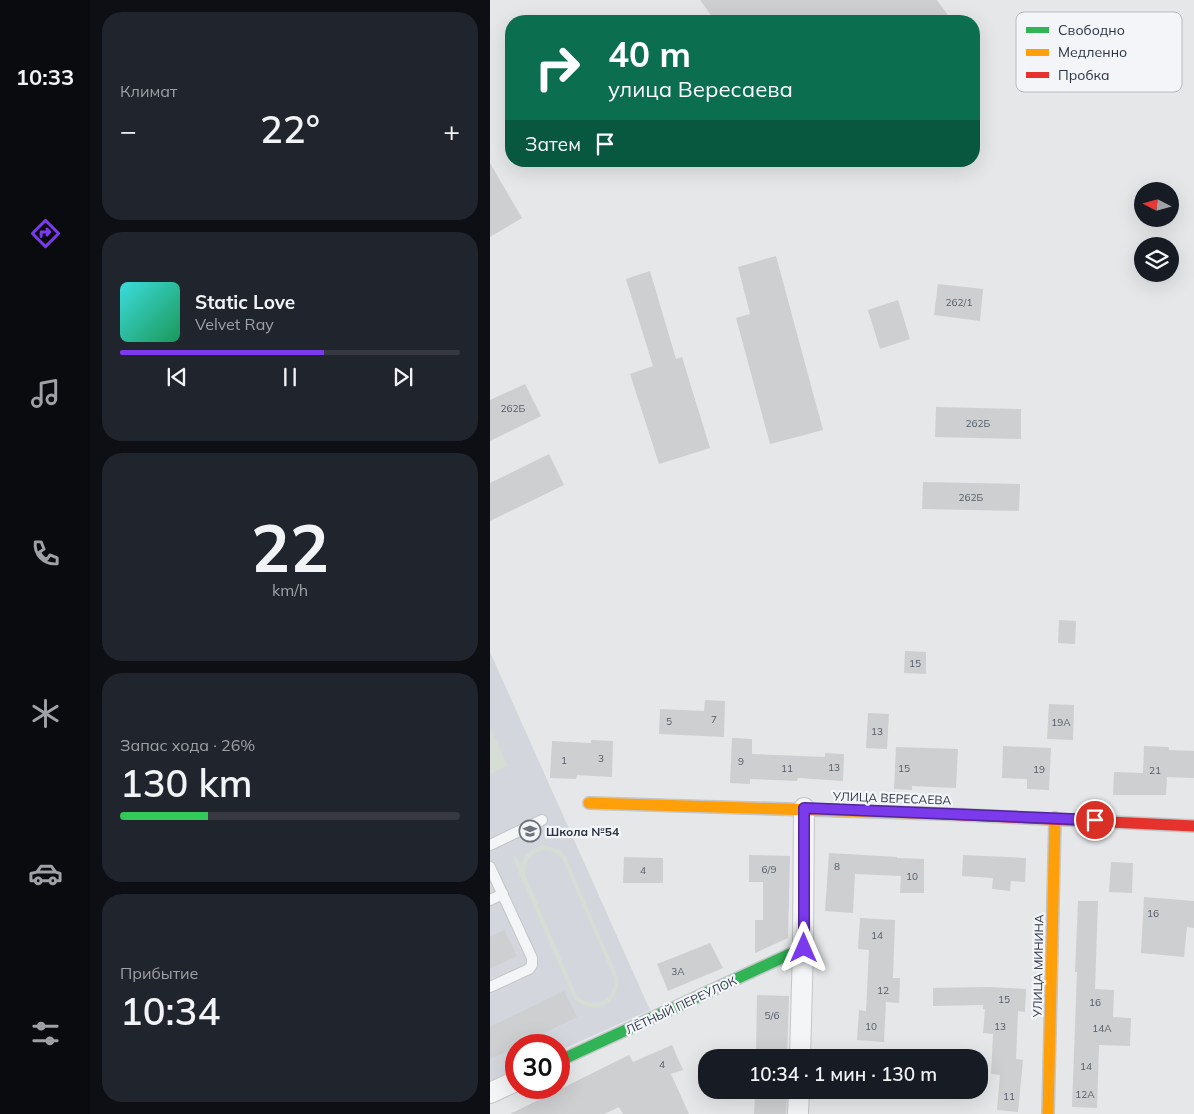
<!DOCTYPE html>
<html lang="ru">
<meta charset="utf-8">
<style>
:root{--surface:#171b24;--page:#20242c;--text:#f1f3f6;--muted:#9ea1a6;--line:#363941;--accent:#7c3aed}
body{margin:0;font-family:Mulish,sans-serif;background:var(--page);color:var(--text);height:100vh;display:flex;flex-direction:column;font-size:19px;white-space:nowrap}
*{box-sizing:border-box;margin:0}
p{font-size:16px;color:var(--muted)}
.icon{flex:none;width:28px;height:28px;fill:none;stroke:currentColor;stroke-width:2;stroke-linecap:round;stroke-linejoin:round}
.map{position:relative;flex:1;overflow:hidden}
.side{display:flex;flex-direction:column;gap:12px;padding:12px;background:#0d0f14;width:400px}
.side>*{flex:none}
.guide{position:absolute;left:15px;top:15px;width:475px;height:152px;border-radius:20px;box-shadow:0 5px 20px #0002;background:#0b6e4f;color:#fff;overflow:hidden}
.needle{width:32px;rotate:276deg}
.tools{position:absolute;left:644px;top:182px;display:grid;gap:10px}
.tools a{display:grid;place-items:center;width:45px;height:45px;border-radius:50%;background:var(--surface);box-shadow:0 5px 20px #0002;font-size:25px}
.speed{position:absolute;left:15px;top:1034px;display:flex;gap:10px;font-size:25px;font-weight:700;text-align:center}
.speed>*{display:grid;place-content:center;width:65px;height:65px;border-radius:50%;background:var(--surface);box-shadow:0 5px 20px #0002;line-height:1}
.speed .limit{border:8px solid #d22;background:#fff;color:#111}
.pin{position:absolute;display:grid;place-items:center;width:42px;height:42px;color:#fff;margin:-21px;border:2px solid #fff;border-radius:50%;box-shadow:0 1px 5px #0007}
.me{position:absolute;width:55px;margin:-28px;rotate:0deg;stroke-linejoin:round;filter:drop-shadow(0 0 4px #0008)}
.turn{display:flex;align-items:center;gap:18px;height:105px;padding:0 20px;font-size:22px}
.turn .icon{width:65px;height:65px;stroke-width:2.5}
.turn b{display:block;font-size:35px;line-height:42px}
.then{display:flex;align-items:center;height:48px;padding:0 20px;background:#0003;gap:10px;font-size:19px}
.big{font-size:38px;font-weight:600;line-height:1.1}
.side .card{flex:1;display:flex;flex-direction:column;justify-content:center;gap:8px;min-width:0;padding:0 18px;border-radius:20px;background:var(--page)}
.side .dial{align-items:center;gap:0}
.dial b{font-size:65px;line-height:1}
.song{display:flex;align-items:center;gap:15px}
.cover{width:60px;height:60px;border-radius:8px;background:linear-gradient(135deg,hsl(180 70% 55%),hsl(150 70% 35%))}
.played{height:5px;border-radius:2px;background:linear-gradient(90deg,var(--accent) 60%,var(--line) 60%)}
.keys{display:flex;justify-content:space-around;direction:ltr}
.heat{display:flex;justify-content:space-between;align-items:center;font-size:28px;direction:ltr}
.charge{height:8px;border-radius:4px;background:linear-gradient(90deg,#34c759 26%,var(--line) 0)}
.trip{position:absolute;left:208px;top:1049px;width:290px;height:50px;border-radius:20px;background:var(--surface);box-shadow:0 5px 20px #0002;font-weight:600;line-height:50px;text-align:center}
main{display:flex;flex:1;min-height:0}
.tabs{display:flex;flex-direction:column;width:90px;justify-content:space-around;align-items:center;background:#090b0e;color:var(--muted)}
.tabs .icon{width:35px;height:35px}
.tabs .selected{color:var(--accent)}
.tabs b{font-size:22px;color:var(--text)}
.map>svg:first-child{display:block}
.built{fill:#d3d6dc}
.green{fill:#d5ddd5;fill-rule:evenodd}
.building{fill:#cdcfd1}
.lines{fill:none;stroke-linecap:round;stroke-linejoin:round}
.lane-casing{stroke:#c3c5c7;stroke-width:12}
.street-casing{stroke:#c3c5c7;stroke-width:22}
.fast-casing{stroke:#c3c5c7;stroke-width:14}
.slow-casing{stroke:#c3c5c7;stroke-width:14}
.jam-casing{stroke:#c3c5c7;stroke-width:14}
.lane{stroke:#f4f5f6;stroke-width:10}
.street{stroke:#f4f5f6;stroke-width:20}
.fast{stroke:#30b455;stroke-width:11}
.slow{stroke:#ff9f0a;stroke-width:11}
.jam{stroke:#e5322d;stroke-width:11}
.route-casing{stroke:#51269a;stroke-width:12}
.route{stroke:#7c3aed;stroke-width:9}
.labels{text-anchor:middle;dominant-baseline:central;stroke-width:4.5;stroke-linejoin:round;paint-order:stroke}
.number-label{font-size:10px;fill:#545c66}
.street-label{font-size:12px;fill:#2b3442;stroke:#f3f5f8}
.poi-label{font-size:12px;font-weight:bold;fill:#2b3442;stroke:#f3f5f8;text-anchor:start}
.key{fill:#f3f5f8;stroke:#b7bbc1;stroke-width:1}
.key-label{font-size:14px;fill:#2b3442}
</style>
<main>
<nav class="tabs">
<b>10:33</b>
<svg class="icon selected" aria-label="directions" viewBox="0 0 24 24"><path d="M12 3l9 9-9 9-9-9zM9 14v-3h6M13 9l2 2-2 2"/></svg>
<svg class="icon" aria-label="music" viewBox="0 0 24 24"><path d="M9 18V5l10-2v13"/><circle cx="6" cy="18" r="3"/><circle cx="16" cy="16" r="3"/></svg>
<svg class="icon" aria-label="phone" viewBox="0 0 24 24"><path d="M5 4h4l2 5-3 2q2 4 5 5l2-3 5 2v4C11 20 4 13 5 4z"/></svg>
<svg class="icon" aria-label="climate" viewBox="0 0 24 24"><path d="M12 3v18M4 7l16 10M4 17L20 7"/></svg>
<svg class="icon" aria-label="car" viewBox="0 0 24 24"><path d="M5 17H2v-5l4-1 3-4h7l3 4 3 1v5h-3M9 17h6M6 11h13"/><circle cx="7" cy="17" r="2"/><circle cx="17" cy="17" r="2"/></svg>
<svg class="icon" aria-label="filters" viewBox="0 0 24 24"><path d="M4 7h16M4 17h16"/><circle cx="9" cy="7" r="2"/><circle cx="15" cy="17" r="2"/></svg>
</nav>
<section class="side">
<div class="card"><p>Климат</p>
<div class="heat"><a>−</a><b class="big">22°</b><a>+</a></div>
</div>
<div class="card">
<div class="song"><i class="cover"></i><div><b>Static Love</b><p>Velvet Ray</p></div></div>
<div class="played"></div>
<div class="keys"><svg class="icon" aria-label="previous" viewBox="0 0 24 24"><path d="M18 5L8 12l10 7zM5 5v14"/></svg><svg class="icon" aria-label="pause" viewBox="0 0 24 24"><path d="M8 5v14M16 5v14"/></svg><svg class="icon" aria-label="next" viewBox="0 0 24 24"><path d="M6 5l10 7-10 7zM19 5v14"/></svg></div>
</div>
<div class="card dial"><b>22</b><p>km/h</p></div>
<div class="card"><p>Запас хода · 26%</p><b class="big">130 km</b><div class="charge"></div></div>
<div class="card"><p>Прибытие</p><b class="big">10:34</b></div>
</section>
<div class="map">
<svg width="704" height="1114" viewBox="0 0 704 1114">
<rect width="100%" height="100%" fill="#e5e7e9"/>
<!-- built -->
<path class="built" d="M 0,652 L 160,1010 L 69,1051 L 69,1045 L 26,1045 L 26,1070 L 0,1081 Z"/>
<!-- green -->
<g class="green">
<path d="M 0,727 L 18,766 L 0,774 Z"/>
<path d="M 55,845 L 70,850 L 75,855 L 129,980 C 126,1007 105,1016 84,999 L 22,857 L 26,855 L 31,865 C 35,853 42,847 55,845 ZM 55,850 L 61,851 L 72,858 L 125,980 C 123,1002 105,1010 87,996 L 35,874 C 35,860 41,852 55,850 Z"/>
</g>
<!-- building -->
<g class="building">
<path d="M 210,0 L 447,0 L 462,21 L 225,21 Z"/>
<path d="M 0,163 L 32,218 L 0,237 Z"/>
<path d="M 286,256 L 333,430 L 280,444 L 246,318 L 260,314 L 248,267 Z"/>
<path d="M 160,271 L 186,359 L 192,357 L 220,448 L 169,464 L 140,374 L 163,366 L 136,279 Z"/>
<path d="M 448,284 L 493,289 L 490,321 L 444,315 Z"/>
<path d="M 408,300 L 420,339 L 390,349 L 378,310 Z"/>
<path d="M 35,384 L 51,416 L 0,441 L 0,400 Z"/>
<path d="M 446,407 L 531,409 L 531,439 L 445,437 Z"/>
<path d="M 59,454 L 74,485 L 0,521 L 0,483 Z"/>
<path d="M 433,482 L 530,484 L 529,511 L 432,509 Z"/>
<path d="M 569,620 L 586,621 L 585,644 L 568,643 Z"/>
<path d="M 415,651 L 436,652 L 436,674 L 414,673 Z"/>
<path d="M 215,700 L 235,701 L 234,737 L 169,734 L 170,709 L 214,711 Z"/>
<path d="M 559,704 L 584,705 L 583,740 L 557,739 Z"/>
<path d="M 378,713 L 399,714 L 397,749 L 376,748 Z"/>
<path d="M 242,738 L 262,739 L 262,754 L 335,757 L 335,753 L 354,754 L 353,781 L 308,778 L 307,781 L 260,779 L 260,784 L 240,783 Z"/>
<path d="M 101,740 L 123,741 L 122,777 L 87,775 L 86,779 L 60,778 L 62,741 L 101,743 Z"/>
<path d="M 513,746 L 561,748 L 559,790 L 537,789 L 537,779 L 512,778 Z"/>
<path d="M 654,746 L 679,747 L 679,750 L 704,751 L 704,778 L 677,777 L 676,795 L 623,795 L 624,772 L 653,773 Z"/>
<path d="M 406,747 L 468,749 L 466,788 L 422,786 L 422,790 L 404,789 Z"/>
<path d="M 339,853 L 407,857 L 407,858 L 434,859 L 434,893 L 410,893 L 411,876 L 365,874 L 363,913 L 335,911 Z"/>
<path d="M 259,855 L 300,856 L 298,938 L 265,953 L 265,920 L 273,920 L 273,882 L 259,882 Z"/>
<path d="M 473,855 L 536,858 L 535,882 L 521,881 L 520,891 L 502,889 L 503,878 L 472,876 Z"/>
<path d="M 134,857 L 173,858 L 173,883 L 133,883 Z"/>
<path d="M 621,862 L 643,863 L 642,893 L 619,892 Z"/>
<path d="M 654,897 L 704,901 L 704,928 L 697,927 L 694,957 L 651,953 Z"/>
<path d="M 588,901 L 608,901 L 605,989 L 624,990 L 623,1017 L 641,1018 L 640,1046 L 609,1045 L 607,1108 L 582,1107 L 587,972 L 585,972 Z"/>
<path d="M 370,918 L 405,920 L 403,978 L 410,978 L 409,1003 L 396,1002 L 394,1042 L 367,1040 L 369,1010 L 376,1011 L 379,950 L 368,949 Z"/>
<path d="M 14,930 L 27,956 L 0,969 L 0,937 Z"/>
<path d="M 220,943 L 233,968 L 178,991 L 167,964 Z"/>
<path d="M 499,987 L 536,989 L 535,1012 L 528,1011 L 526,1059 L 533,1060 L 528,1112 L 507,1110 L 510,1075 L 501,1074 L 503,1034 L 493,1033 L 495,1009 L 493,1009 L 493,1005 L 443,1006 L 443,988 Z"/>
<path d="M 74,991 L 87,1017 L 29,1045 L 26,1045 L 26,1047 L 0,1059 L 0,1027 Z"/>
<path d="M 267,995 L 299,996 L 297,1058 L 266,1058 Z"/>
<path d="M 182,1045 L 193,1070 L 181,1074 L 199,1114 L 133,1114 L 129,1107 L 114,1114 L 20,1114 L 139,1055 L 143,1062 Z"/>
<path d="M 265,1095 L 297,1096 L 296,1114 L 264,1114 Z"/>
</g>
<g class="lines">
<!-- lane casing -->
<g class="lane-casing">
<g id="lane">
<path d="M 0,845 L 52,820"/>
<path d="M 0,867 L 42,958 L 42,965 L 39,969 L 0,987"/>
<path d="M 0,900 L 13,894"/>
</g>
</g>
<!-- street casing -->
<g class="street-casing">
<g id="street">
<path d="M 310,1058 L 313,948 L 314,808"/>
<path d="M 0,1093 L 26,1081"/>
<path d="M 308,1114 L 309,1090"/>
</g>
</g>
<!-- fast casing -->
<g class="fast-casing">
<path id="fast" d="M 69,1061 L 313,948"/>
</g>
<!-- slow casing -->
<g class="slow-casing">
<g id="slow">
<path d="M 99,803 L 453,814"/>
<path d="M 558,1114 L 565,818"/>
</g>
</g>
<!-- jam casing -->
<g class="jam-casing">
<path id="jam" d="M 453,814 L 704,826"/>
</g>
<!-- lane -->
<use href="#lane" class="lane"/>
<!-- street -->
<use href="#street" class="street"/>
<!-- fast -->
<use href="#fast" class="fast"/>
<!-- slow -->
<use href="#slow" class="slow"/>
<!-- jam -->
<use href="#jam" class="jam"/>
</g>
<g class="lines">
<!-- route casing -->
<g class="route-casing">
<path id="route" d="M 314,948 L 314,808 L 605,820"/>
</g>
<!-- route -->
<use href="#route" class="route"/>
</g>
<!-- icons -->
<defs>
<g id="school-ring" transform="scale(1.125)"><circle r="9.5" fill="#f3f5f8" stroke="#6c737c" stroke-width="1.5"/><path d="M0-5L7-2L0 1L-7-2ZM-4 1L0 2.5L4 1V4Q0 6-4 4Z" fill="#6c737c"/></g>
</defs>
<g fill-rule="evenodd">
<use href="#school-ring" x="40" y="831"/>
</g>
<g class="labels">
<!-- number labels -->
<g class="number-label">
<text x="469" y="302">262/1</text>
<text x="23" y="408">262Б</text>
<text x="488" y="423">262Б</text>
<text x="481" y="497">262Б</text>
<text x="425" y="663">15</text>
<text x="224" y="719">7</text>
<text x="179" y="721">5</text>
<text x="571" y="722">19А</text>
<text x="387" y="731">13</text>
<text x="111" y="758">3</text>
<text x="74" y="760">1</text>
<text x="251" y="761">9</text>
<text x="344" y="767">13</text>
<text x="297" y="768">11</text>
<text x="414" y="768">15</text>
<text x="549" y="769">19</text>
<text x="665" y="770">21</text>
<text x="347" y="866">8</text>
<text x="279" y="869">6/9</text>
<text x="153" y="870">4</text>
<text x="422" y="876">10</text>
<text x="663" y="913">16</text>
<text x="387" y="935">14</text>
<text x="188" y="971">3А</text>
<text x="393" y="990">12</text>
<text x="514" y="999">15</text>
<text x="605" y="1002">16</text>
<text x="282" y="1015">5/6</text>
<text x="381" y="1026">10</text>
<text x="510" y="1026">13</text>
<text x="612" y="1028">14А</text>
<text x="172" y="1064">4</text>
<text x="596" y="1066">14</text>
<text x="595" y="1094">12А</text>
<text x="519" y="1096">11</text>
</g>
<!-- street labels -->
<g class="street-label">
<text transform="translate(402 798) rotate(2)">УЛИЦА ВЕРЕСАЕВА</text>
<text transform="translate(548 966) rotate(-89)">УЛИЦА МИНИНА</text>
<text transform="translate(191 1005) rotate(-25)">ЛЁТНЫЙ ПЕРЕУЛОК</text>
</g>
<!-- poi labels -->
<g class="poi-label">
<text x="56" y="831">Школа №54</text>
</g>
</g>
<!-- legend -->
<rect x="526" y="12" width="166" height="80" rx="8" class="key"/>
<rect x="536" y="27" width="23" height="6" fill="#30b455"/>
<rect x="536" y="49" width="23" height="7" fill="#ff9f0a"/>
<rect x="536" y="72" width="23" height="6" fill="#e5322d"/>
<g class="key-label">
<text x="568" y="35">Свободно</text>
<text x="568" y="57">Медленно</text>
<text x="568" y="80">Пробка</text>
</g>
</svg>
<div class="tools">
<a><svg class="needle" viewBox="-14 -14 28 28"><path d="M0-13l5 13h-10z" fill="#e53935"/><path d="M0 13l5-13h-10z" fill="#9ea1a6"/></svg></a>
<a><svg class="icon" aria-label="layers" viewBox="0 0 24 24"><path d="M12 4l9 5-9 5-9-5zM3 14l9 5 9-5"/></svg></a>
</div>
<div class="speed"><div class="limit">30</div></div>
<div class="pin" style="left:605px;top:820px;background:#d93025"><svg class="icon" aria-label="arrive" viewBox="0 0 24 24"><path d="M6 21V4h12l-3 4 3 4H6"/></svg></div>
<svg class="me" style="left:314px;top:948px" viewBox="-20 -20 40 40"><path d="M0-17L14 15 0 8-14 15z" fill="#7c3aed" stroke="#fff" stroke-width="4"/></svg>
<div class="trip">10:34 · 1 мин · 130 m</div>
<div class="guide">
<div class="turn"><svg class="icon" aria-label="right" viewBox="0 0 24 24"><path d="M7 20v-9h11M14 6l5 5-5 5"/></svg><div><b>40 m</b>улица Вересаева</div></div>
<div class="then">Затем<svg class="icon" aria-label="arrive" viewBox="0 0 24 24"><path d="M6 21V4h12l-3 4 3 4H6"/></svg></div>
</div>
</div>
</main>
